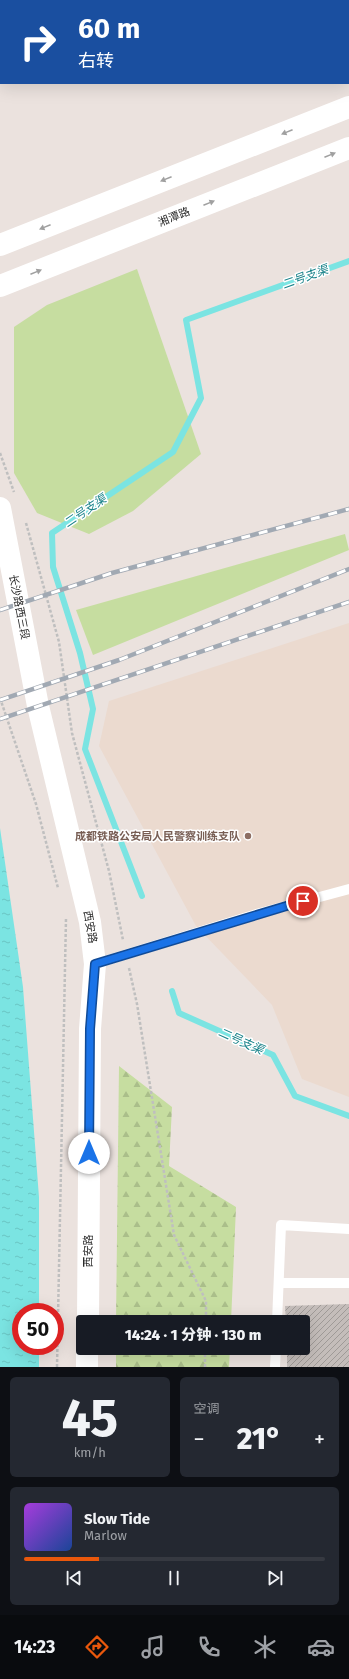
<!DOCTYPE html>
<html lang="zh">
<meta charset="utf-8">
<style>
:root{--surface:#171b24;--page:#242831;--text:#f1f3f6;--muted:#9ea1a6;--line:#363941;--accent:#ea580c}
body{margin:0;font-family:"Fira Sans","Noto Sans SC",sans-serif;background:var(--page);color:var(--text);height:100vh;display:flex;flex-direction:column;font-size:15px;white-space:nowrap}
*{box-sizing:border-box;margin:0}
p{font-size:13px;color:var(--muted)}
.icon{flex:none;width:22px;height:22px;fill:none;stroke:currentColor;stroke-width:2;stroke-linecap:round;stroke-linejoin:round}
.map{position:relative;height:1367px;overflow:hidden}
.panel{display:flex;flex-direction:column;gap:10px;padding:10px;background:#0d0f14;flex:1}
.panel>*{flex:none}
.guide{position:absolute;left:0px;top:0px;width:349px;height:84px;box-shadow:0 4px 16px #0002;background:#1a4fa0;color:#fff;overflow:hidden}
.speed{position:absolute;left:12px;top:1303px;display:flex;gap:8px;font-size:20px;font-weight:700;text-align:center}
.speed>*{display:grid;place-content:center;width:52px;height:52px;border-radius:50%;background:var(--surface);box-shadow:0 4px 16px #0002;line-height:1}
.speed .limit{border:6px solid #d22;background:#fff;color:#111}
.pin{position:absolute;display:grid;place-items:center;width:34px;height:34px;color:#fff;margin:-17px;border:2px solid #fff;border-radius:50%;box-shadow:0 1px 4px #0007}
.me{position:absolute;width:44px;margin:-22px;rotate:0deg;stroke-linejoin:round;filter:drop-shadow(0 0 3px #0008)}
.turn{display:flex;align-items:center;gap:14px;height:84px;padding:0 12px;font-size:18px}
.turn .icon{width:52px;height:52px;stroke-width:2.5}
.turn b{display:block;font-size:28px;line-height:34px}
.big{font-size:30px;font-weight:800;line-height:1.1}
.panel .tile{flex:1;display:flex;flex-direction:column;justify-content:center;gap:6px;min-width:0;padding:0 14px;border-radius:6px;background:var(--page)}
.panel .dial{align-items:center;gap:0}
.dial b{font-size:52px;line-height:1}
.song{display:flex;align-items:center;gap:12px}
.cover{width:48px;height:48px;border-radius:6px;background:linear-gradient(135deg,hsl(280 70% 55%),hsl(220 70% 35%))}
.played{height:4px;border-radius:2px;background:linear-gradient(90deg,var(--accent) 25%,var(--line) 25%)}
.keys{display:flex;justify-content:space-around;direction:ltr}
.heat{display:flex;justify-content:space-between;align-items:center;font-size:22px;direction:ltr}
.panel .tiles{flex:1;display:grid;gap:10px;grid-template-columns:1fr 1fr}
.tile:last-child{grid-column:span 2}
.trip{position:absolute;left:76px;top:1315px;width:234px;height:40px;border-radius:4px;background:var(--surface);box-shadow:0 4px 16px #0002;font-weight:800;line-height:40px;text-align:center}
.menu{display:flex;height:64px;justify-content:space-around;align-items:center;background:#090b0e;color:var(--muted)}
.menu .icon{width:28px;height:28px}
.menu .on{color:var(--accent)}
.menu b{font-size:18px;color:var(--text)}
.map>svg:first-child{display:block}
.education{fill:#ebdacf}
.green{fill:#c6dda0}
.forest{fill:url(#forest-firs)}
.water{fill:url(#water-ripples)}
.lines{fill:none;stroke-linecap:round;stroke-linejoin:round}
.stream{stroke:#7be4e2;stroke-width:6}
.building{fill:url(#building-hatch)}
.path{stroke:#bfbfbf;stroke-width:2.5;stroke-dasharray:3 2;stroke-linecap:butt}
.lane{stroke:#fff;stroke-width:10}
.secondary{stroke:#fff;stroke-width:22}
.rail-casing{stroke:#a1a9b3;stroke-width:4.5}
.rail{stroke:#fff;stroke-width:3;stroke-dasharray:9;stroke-linecap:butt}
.oneway{fill:#a0a0a0}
.route-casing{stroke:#114b97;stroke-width:10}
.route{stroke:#1a73e8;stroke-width:7}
.education-dot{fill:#8d6e63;stroke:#fff;stroke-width:1.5}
.labels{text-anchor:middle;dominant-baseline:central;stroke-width:3;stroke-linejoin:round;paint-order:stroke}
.street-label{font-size:11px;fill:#2b2b2b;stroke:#fff}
.education-label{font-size:11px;font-weight:bold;fill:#785e54;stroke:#fff;text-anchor:end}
.water-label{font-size:12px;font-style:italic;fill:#1a838a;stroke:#fff}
</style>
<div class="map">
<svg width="349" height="1367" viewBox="0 0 349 1367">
<defs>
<pattern id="forest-firs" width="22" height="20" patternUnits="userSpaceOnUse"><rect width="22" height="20" fill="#c6dda0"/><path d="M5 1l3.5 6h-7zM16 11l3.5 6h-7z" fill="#aabe8a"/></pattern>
<pattern id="water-ripples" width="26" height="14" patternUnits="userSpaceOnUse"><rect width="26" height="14" fill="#7be4e2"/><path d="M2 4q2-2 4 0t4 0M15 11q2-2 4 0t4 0" fill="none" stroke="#6ac4c2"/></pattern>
<pattern id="building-hatch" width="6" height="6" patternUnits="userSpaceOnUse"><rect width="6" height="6" fill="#c4bdba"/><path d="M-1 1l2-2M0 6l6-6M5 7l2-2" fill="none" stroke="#9f9a97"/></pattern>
</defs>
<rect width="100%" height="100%" fill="#ebe2de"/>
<!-- education -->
<path class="education" d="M 349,623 L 349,1097 L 302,1079 L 272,1005 L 196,926 L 99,746 L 109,701 Z"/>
<!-- green -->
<g class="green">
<path d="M 137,269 L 201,454 L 133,511 L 89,534 L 37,513 L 14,473 L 14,327 L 47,305 Z"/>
<path d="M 345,534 L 349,550 L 93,655 L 76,610 Z"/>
</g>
<!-- forest -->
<g class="forest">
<path d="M 119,1066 L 172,1107 L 169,1166 L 236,1207 L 231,1322 L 116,1322 Z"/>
<path d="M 116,1348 L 230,1348 L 229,1367 L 116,1367 Z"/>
</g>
<!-- water -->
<path class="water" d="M 0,828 L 23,987 L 39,1197 L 39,1312 L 21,1312 L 21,1346 L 39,1346 L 39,1367 L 0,1367 Z"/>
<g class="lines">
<!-- stream -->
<g class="stream">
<path d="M 142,896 L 85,749 L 93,709 L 80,653 L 53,567 L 52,533 L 173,452 L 201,398 L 186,320 L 349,261"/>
<path d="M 172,991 L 179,1013 L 273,1055 L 295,1096 L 349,1116"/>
</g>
</g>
<!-- building -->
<path class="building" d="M 349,1304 L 349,1367 L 287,1367 L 287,1348 L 303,1348 L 303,1322 L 286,1322 L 285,1306 Z"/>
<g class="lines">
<!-- path -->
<g class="path">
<path d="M 0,453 L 14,492"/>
<path d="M 26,523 L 59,642 L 72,733 L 109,871 L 123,940"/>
<path d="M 0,698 L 36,804 L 58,888"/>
<path d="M 129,968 L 137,1004 L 174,1235 L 206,1301 L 206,1322"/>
<path d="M 57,1367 L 66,918"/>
<path d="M 205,1367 L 205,1348"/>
</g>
<!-- lane -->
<g class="lane">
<path d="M 95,964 L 260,913 L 349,889"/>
<path d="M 279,1283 L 349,1283"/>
<path d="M 277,1322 L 281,1225 L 349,1229"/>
<path d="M 275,1367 L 276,1348"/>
</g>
<!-- secondary -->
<g class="secondary">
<path d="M 0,245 L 349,107"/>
<path d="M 0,286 L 349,148"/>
<path d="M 0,508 L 38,706 L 90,922 L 95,964 L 90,1029 L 88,1322"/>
<path d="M 87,1367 L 87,1348"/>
</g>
<!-- rail casing -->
<g class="rail-casing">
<g id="rail">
<path d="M 0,610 L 112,573 L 349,509"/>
<path d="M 0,700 L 119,660 L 349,569"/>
<path d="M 0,719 L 349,602"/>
</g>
</g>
<!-- rail -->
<use href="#rail" class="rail"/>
</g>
<!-- one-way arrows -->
<defs><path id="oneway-solid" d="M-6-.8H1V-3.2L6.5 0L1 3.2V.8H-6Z"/></defs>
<g class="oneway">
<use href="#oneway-solid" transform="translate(287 132) rotate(158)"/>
<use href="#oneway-solid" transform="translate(330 155) rotate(-22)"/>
<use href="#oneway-solid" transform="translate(166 179) rotate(158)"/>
<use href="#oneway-solid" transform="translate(209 203) rotate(-22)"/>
<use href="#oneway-solid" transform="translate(45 227) rotate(158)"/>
<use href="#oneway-solid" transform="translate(36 272) rotate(-22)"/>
</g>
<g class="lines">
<!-- route casing -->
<g class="route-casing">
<path id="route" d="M 89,1153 L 90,1029 L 95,964 L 303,901"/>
</g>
<!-- route -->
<use href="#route" class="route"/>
</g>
<!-- markers -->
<circle class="education-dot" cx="248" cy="836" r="4"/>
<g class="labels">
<!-- street labels -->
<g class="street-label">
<text transform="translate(174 217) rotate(-22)">湘潭路</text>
<text transform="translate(19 607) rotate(79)">长沙路西三段</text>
<text transform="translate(90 927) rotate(80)">西安路</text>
<text transform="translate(88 1251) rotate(-90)">西安路</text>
</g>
<!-- education labels -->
<g class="education-label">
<text x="240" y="836">成都铁路公安局人民警察训练支队</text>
</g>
<!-- water labels -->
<g class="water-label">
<text transform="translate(305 277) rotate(-20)">二号支渠</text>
<text transform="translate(85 511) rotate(-34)">二号支渠</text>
<text transform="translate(241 1041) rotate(24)">二号支渠</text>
</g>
</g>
</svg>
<div class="speed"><div class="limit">50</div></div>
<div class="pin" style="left:303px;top:901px;background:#d93025"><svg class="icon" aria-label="arrive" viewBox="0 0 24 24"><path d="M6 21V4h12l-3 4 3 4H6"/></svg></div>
<svg class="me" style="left:89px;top:1153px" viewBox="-20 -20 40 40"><circle r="19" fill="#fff"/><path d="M0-13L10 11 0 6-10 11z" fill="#1a73e8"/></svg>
<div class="trip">14:24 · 1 分钟 · 130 m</div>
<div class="guide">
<div class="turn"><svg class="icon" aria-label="right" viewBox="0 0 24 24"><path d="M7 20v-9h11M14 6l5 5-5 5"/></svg><div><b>60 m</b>右转</div></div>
</div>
</div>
<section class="panel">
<div class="tiles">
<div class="tile dial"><b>45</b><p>km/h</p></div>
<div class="tile"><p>空调</p>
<div class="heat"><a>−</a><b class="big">21°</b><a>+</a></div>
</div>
<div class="tile">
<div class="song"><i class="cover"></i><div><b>Slow Tide</b><p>Marlow</p></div></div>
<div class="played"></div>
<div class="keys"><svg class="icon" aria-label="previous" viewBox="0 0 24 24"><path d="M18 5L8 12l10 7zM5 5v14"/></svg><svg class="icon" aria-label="pause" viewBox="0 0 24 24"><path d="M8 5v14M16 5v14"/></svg><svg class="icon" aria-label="next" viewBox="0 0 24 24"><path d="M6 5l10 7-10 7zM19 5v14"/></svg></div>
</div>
</div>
</section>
<nav class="menu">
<b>14:23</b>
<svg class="icon on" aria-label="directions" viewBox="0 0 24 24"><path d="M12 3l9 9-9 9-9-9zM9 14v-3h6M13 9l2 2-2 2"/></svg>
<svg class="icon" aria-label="music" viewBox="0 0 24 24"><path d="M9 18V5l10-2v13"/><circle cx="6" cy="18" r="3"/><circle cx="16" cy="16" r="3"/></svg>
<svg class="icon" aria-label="phone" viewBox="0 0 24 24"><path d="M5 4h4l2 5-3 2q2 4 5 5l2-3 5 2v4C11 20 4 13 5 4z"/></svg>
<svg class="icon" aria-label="climate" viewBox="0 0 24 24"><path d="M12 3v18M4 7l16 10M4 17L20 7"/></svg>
<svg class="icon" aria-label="car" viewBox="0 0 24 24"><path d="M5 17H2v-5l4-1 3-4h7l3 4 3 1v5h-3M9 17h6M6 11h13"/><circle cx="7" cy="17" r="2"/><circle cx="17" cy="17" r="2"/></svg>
</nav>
